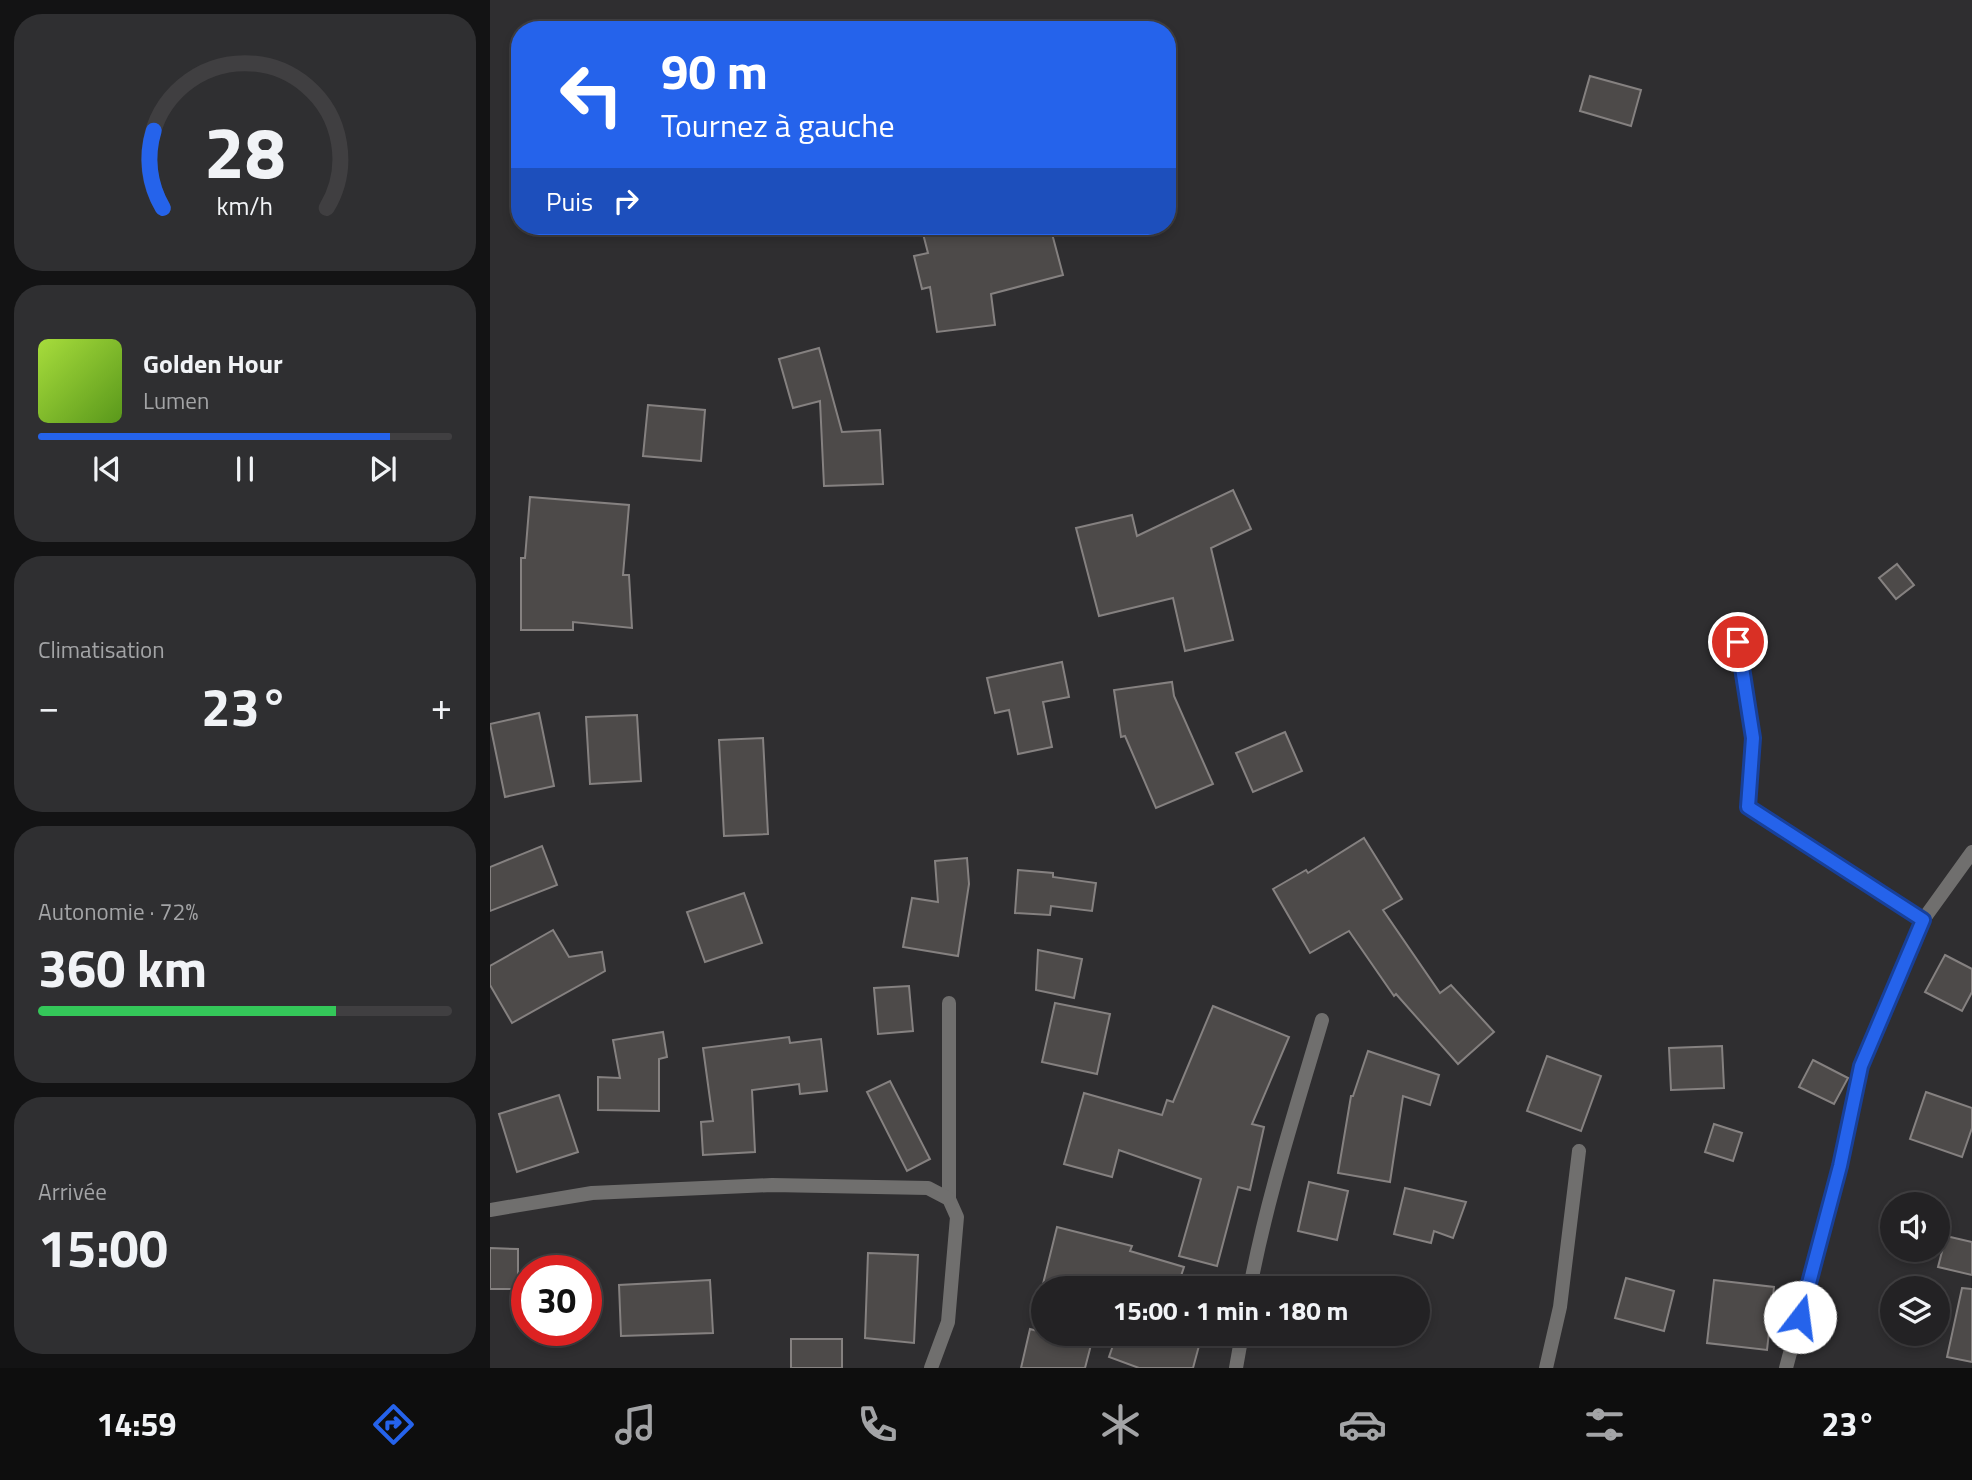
<!DOCTYPE html>
<html lang="fr">
<meta charset="utf-8">
<style>
:root{--surface:#232224;--page:#2f2f31;--text:#f1f3f6;--muted:#a3a4a6;--line:#403f41;--accent:#2563eb}
body{margin:0;font-family:"Titillium Web",sans-serif;background:var(--page);color:var(--text);height:100vh;display:flex;flex-direction:column;font-size:26px;white-space:nowrap}
*{box-sizing:border-box;margin:0}
p{font-size:23px;color:var(--muted)}
.icon{flex:none;width:38px;height:38px;fill:none;stroke:currentColor;stroke-width:2;stroke-linecap:round;stroke-linejoin:round}
.map{position:relative;flex:1;overflow:hidden}
.drawer{display:flex;flex-direction:column;gap:14px;padding:14px;background:#131314;width:490px}
.drawer>*{flex:none}
.hud{position:absolute;left:21px;top:21px;width:665px;height:214px;border-radius:28px;box-shadow:0 4px 10px #0003,0 0 0 2px var(--line);background:#2563eb;color:#fff;overflow:hidden}
.controls{position:absolute;left:1390px;top:1192px;display:grid;gap:14px}
.controls a{display:grid;place-items:center;width:70px;height:70px;border-radius:50%;background:var(--surface);box-shadow:0 4px 10px #0003,0 0 0 2px var(--line);font-size:35px}
.speed{position:absolute;left:21px;top:1255px;display:flex;gap:14px;font-size:35px;font-weight:700;text-align:center}
.speed>*{display:grid;place-content:center;width:91px;height:91px;border-radius:50%;background:var(--surface);box-shadow:0 4px 10px #0003,0 0 0 2px var(--line);line-height:1}
.speed .limit{border:10px solid #d22;background:#fff;color:#111}
.pin{position:absolute;display:grid;place-items:center;width:60px;height:60px;color:#fff;margin:-30px;border:4px solid #fff;border-radius:50%;box-shadow:0 2px 7px #0007}
.me{position:absolute;width:77px;margin:-38px;rotate:15deg;stroke-linejoin:round;filter:drop-shadow(0 0 5px #0008)}
.turn{display:flex;align-items:center;gap:24px;height:147px;padding:0 35px;font-size:32px}
.turn .icon{width:91px;height:91px;stroke-width:2.5}
.turn b{display:block;font-size:49px;line-height:60px}
.then{display:flex;align-items:center;height:66px;padding:0 35px;background:#0003;gap:14px;font-size:26px}
.big{font-size:52px;font-weight:700;line-height:1.1}
.drawer .widget{flex:1;display:flex;flex-direction:column;justify-content:center;gap:10px;min-width:0;padding:0 24px;border-radius:28px;background:var(--page)}
.drawer .dial{align-items:center;gap:0}
.dial svg{height:182px;overflow:visible;fill:none;stroke:var(--line);stroke-width:7;stroke-linecap:round;text-anchor:middle}
.dial text{fill:var(--text);stroke:none}
.song{display:flex;align-items:center;gap:21px}
.cover{width:84px;height:84px;border-radius:10px;background:linear-gradient(135deg,hsl(80 70% 55%),hsl(90 70% 35%))}
.played{height:7px;border-radius:4px;background:linear-gradient(90deg,var(--accent) 85%,var(--line) 85%)}
.keys{display:flex;justify-content:space-around;direction:ltr}
.heat{display:flex;justify-content:space-between;align-items:center;font-size:38px;direction:ltr}
.charge{height:10px;border-radius:5px;background:linear-gradient(90deg,#34c759 72%,var(--line) 0)}
.trip{position:absolute;left:541px;top:1276px;width:399px;height:70px;border-radius:35px;background:var(--surface);box-shadow:0 4px 10px #0003,0 0 0 2px var(--line);font-weight:700;line-height:70px;text-align:center}
.dock{display:flex;height:112px;justify-content:space-around;align-items:center;background:#0e0e0e;color:var(--muted)}
.dock .icon{width:49px;height:49px}
.dock .on{color:var(--accent)}
.dock b{font-size:32px;color:var(--text)}
main{display:flex;flex:1;min-height:0}
.map>svg:first-child{display:block}
.building{fill:#4d4a49;stroke:#858180;stroke-width:2}
.lines{fill:none;stroke-linecap:round;stroke-linejoin:round}
.minor{stroke:#706f6e;stroke-width:14}
.route-casing{stroke:#184099;stroke-width:18}
.route{stroke:#2563eb;stroke-width:12}
</style>
<main>
<section class="drawer">
<div class="widget dial"><svg viewBox="0 0 100 80">
<path d="M14 69A42 42 0 1 1 86 69"/>
<path d="M14 69A42 42 0 0 1 10 35" stroke="#2563eb"/>
<text x="50" y="56" font-size="32" font-weight="700">28</text>
<text x="50" y="72" font-size="11">km/h</text>
</svg></div>
<div class="widget">
<div class="song"><i class="cover"></i><div><b>Golden Hour</b><p>Lumen</p></div></div>
<div class="played"></div>
<div class="keys"><svg class="icon" aria-label="previous" viewBox="0 0 24 24"><path d="M18 5L8 12l10 7zM5 5v14"/></svg><svg class="icon" aria-label="pause" viewBox="0 0 24 24"><path d="M8 5v14M16 5v14"/></svg><svg class="icon" aria-label="next" viewBox="0 0 24 24"><path d="M6 5l10 7-10 7zM19 5v14"/></svg></div>
</div>
<div class="widget"><p>Climatisation</p>
<div class="heat"><a>−</a><b class="big">23°</b><a>+</a></div>
</div>
<div class="widget"><p>Autonomie · 72%</p><b class="big">360 km</b><div class="charge"></div></div>
<div class="widget"><p>Arrivée</p><b class="big">15:00</b></div>
</section>
<div class="map">
<svg width="1482" height="1368" viewBox="0 0 1482 1368">
<rect width="100%" height="100%" fill="#2f2e30"/>
<!-- building -->
<g class="building">
<path d="M 1100,76 L 1151,90 L 1141,126 L 1090,111 Z"/>
<path d="M 431,226 L 560,226 L 573,275 L 501,294 L 505,325 L 447,332 L 440,287 L 432,289 L 424,256 L 438,253 Z"/>
<path d="M 329,348 L 352,432 L 390,430 L 393,484 L 334,486 L 330,401 L 303,408 L 289,359 Z"/>
<path d="M 158,405 L 215,410 L 211,461 L 153,456 Z"/>
<path d="M 743,490 L 761,529 L 721,548 L 743,640 L 695,651 L 683,598 L 609,616 L 586,528 L 642,515 L 647,536 Z"/>
<path d="M 40,497 L 139,505 L 133,575 L 139,575 L 142,628 L 83,622 L 83,630 L 31,630 L 31,558 L 35,558 Z"/>
<path d="M 1407,564 L 1424,585 L 1406,599 L 1389,578 Z"/>
<path d="M 572,662 L 579,697 L 553,702 L 562,747 L 528,754 L 519,710 L 505,713 L 497,678 Z"/>
<path d="M 682,682 L 684,696 L 723,784 L 666,808 L 635,736 L 631,737 L 624,690 Z"/>
<path d="M 49,713 L 64,786 L 15,797 L 0,724 Z"/>
<path d="M 147,715 L 151,781 L 100,784 L 96,717 Z"/>
<path d="M 795,732 L 812,771 L 763,792 L 746,753 Z"/>
<path d="M 273,738 L 278,834 L 234,836 L 229,740 Z"/>
<path d="M 874,838 L 912,899 L 893,910 L 950,993 L 961,985 L 1004,1032 L 968,1064 L 906,994 L 904,996 L 859,931 L 820,953 L 783,889 L 816,870 L 818,873 Z"/>
<path d="M 52,846 L 67,885 L 0,911 L 0,867 Z"/>
<path d="M 477,858 L 479,884 L 468,956 L 413,947 L 422,898 L 448,902 L 445,861 Z"/>
<path d="M 528,870 L 563,873 L 563,877 L 606,883 L 602,911 L 561,906 L 560,915 L 525,913 Z"/>
<path d="M 254,893 L 272,943 L 215,962 L 197,912 Z"/>
<path d="M 63,930 L 79,957 L 112,952 L 115,971 L 22,1023 L 0,985 L 0,966 Z"/>
<path d="M 548,950 L 592,959 L 584,998 L 546,990 Z"/>
<path d="M 1455,955 L 1482,969 L 1482,992 L 1472,1011 L 1435,992 Z"/>
<path d="M 419,986 L 423,1031 L 388,1034 L 384,988 Z"/>
<path d="M 565,1003 L 620,1014 L 607,1074 L 552,1062 Z"/>
<path d="M 723,1006 L 799,1037 L 762,1124 L 774,1127 L 760,1190 L 748,1187 L 727,1266 L 689,1256 L 711,1179 L 629,1150 L 622,1177 L 574,1164 L 594,1093 L 672,1115 L 677,1100 L 683,1102 Z"/>
<path d="M 173,1032 L 177,1057 L 169,1059 L 169,1111 L 108,1110 L 108,1077 L 130,1078 L 123,1040 Z"/>
<path d="M 299,1037 L 300,1043 L 331,1039 L 337,1091 L 310,1094 L 309,1084 L 262,1090 L 265,1152 L 213,1155 L 211,1122 L 223,1121 L 213,1048 Z"/>
<path d="M 1232,1046 L 1234,1088 L 1181,1090 L 1179,1048 Z"/>
<path d="M 878,1051 L 949,1075 L 940,1105 L 913,1096 L 900,1182 L 848,1173 L 861,1096 L 863,1096 Z"/>
<path d="M 1057,1056 L 1111,1076 L 1091,1131 L 1037,1111 Z"/>
<path d="M 1323,1060 L 1358,1078 L 1344,1104 L 1309,1087 Z"/>
<path d="M 400,1081 L 440,1159 L 417,1171 L 377,1092 Z"/>
<path d="M 1436,1092 L 1482,1108 L 1482,1128 L 1472,1157 L 1420,1139 Z"/>
<path d="M 69,1095 L 88,1152 L 27,1172 L 9,1114 Z"/>
<path d="M 1224,1124 L 1252,1133 L 1243,1161 L 1215,1152 Z"/>
<path d="M 819,1182 L 858,1191 L 847,1240 L 808,1231 Z"/>
<path d="M 915,1188 L 976,1202 L 963,1238 L 944,1231 L 941,1243 L 904,1234 Z"/>
<path d="M 567,1227 L 642,1246 L 640,1251 L 694,1267 L 687,1288 L 552,1288 Z"/>
<path d="M 1456,1236 L 1482,1242 L 1482,1275 L 1448,1267 Z"/>
<path d="M 0,1248 L 28,1249 L 28,1289 L 0,1289 Z"/>
<path d="M 378,1253 L 428,1255 L 424,1343 L 375,1338 Z"/>
<path d="M 1136,1278 L 1184,1291 L 1174,1331 L 1125,1318 Z"/>
<path d="M 220,1280 L 223,1333 L 131,1336 L 129,1285 Z"/>
<path d="M 1224,1280 L 1284,1287 L 1277,1350 L 1217,1343 Z"/>
<path d="M 1472,1288 L 1482,1289 L 1482,1362 L 1457,1357 Z"/>
<path d="M 540,1329 L 601,1345 L 595,1368 L 531,1368 Z"/>
<path d="M 627,1334 L 676,1334 L 710,1342 L 703,1368 L 649,1368 L 619,1357 Z"/>
<rect x="301" y="1339" width="51" height="29"/>
</g>
<g class="lines">
<!-- minor -->
<g class="minor">
<path d="M 1248,642 L 1263,738 L 1258,807 L 1433,920 L 1371,1066 L 1350,1166 L 1296,1368"/>
<path d="M 1433,920 L 1482,852"/>
<path d="M 459,1199 L 459,1003"/>
<path d="M 0,1210 L 102,1193 L 282,1185 L 438,1188 L 459,1199 L 467,1217 L 458,1322 L 441,1368"/>
<path d="M 760,1288 C 777,1197 806,1109 832,1020"/>
<path d="M 746,1368 L 752,1334"/>
<path d="M 1056,1368 L 1070,1307 L 1089,1151"/>
</g>
</g>
<g class="lines">
<!-- route casing -->
<g class="route-casing">
<path id="route" d="M 1248,642 L 1263,738 L 1258,807 L 1433,920 L 1371,1066 L 1350,1166 L 1310,1317"/>
</g>
<!-- route -->
<use href="#route" class="route"/>
</g>
</svg>
<div class="controls">
<a><svg class="icon" aria-label="sound" viewBox="0 0 24 24"><path d="M4 9h4l5-4v14l-5-4H4zM17 9q2 3 0 6"/></svg></a>
<a><svg class="icon" aria-label="layers" viewBox="0 0 24 24"><path d="M12 4l9 5-9 5-9-5zM3 14l9 5 9-5"/></svg></a>
</div>
<div class="speed"><div class="limit">30</div></div>
<div class="pin" style="left:1248px;top:642px;background:#d93025"><svg class="icon" aria-label="arrive" viewBox="0 0 24 24"><path d="M6 21V4h12l-3 4 3 4H6"/></svg></div>
<svg class="me" style="left:1310px;top:1317px" viewBox="-20 -20 40 40"><circle r="19" fill="#fff"/><path d="M0-13L10 11 0 6-10 11z" fill="#2563eb"/></svg>
<div class="trip">15:00 · 1 min · 180 m</div>
<div class="hud">
<div class="turn"><svg class="icon" aria-label="left" viewBox="0 0 24 24"><path d="M17 20v-9H6M10 6l-5 5 5 5"/></svg><div><b>90 m</b>Tournez à gauche</div></div>
<div class="then">Puis<svg class="icon" aria-label="right" viewBox="0 0 24 24"><path d="M7 20v-9h11M14 6l5 5-5 5"/></svg></div>
</div>
</div>
</main>
<nav class="dock">
<b>14:59</b>
<svg class="icon on" aria-label="directions" viewBox="0 0 24 24"><path d="M12 3l9 9-9 9-9-9zM9 14v-3h6M13 9l2 2-2 2"/></svg>
<svg class="icon" aria-label="music" viewBox="0 0 24 24"><path d="M9 18V5l10-2v13"/><circle cx="6" cy="18" r="3"/><circle cx="16" cy="16" r="3"/></svg>
<svg class="icon" aria-label="phone" viewBox="0 0 24 24"><path d="M5 4h4l2 5-3 2q2 4 5 5l2-3 5 2v4C11 20 4 13 5 4z"/></svg>
<svg class="icon" aria-label="climate" viewBox="0 0 24 24"><path d="M12 3v18M4 7l16 10M4 17L20 7"/></svg>
<svg class="icon" aria-label="car" viewBox="0 0 24 24"><path d="M5 17H2v-5l4-1 3-4h7l3 4 3 1v5h-3M9 17h6M6 11h13"/><circle cx="7" cy="17" r="2"/><circle cx="17" cy="17" r="2"/></svg>
<svg class="icon" aria-label="filters" viewBox="0 0 24 24"><path d="M4 7h16M4 17h16"/><circle cx="9" cy="7" r="2"/><circle cx="15" cy="17" r="2"/></svg>
<b>23°</b>
</nav>
